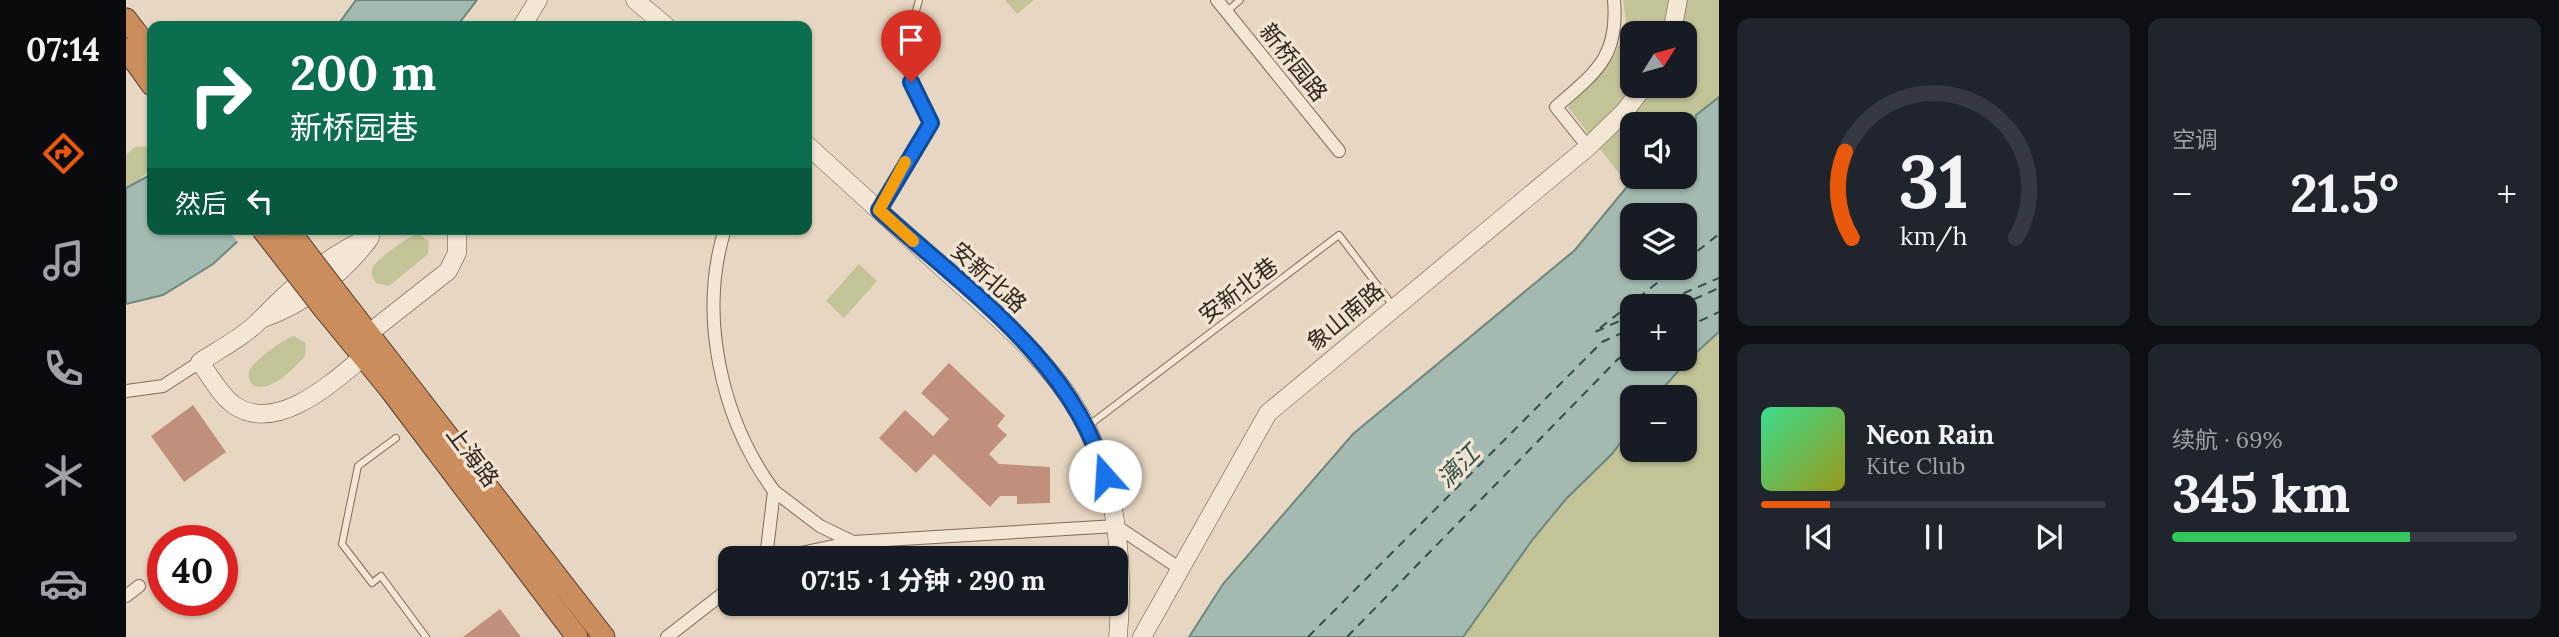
<!DOCTYPE html>
<html lang="zh">
<meta charset="utf-8">
<style>
:root{--surface:#171b24;--page:#20242c;--text:#f1f3f6;--muted:#9ea1a6;--line:#363941;--accent:#ea580c}
body{margin:0;font-family:Lora,"Noto Sans SC",serif;background:var(--page);color:var(--text);height:100vh;display:flex;flex-direction:column;font-size:26px;white-space:nowrap}
*{box-sizing:border-box;margin:0}
p{font-size:23px;color:var(--muted)}
.icon{flex:none;width:38px;height:38px;fill:none;stroke:currentColor;stroke-width:2;stroke-linecap:round;stroke-linejoin:round}
.map{position:relative;flex:1;overflow:hidden}
.side{display:flex;flex-direction:column;gap:18px;padding:18px;background:#0d0f14;width:840px}
.side>*{flex:none}
.banner{position:absolute;left:21px;top:21px;width:665px;height:214px;border-radius:14px;box-shadow:0 2px 5px #0004;background:#0b6e4f;color:#fff;overflow:hidden}
.needle{width:46px;rotate:53deg}
.buttons{position:absolute;left:1494px;top:21px;display:grid;gap:14px}
.buttons a{display:grid;place-items:center;width:77px;height:77px;border-radius:14px;background:var(--surface);box-shadow:0 2px 5px #0004;font-size:35px}
.speed{position:absolute;left:21px;top:525px;display:flex;gap:14px;font-size:35px;font-weight:700;text-align:center}
.speed>*{display:grid;place-content:center;width:91px;height:91px;border-radius:50%;background:var(--surface);box-shadow:0 2px 5px #0004;line-height:1}
.speed .limit{border:10px solid #d22;background:#fff;color:#111}
.pin{position:absolute;display:grid;place-items:center;width:60px;height:60px;color:#fff;margin:-72px -30px;border-radius:50% 50% 50% 0;rotate:-45deg;box-shadow:0 0 7px #0007}
.pin .icon{rotate:45deg}
.me{position:absolute;width:77px;margin:-38px;rotate:341deg;stroke-linejoin:round;filter:drop-shadow(0 0 5px #0008)}
.turn{display:flex;align-items:center;gap:24px;height:147px;padding:0 28px;font-size:32px}
.turn .icon{width:91px;height:91px;stroke-width:2.5}
.turn b{display:block;font-size:49px;line-height:60px}
.then{display:flex;align-items:center;height:66px;padding:0 28px;background:#0003;gap:14px;font-size:26px}
.big{font-size:52px;font-weight:700;line-height:1.1}
.side .tile{flex:1;display:flex;flex-direction:column;justify-content:center;gap:10px;min-width:0;padding:0 24px;border-radius:14px;background:var(--page)}
.side .dial{align-items:center;gap:0}
.dial svg{height:182px;overflow:visible;fill:none;stroke:var(--line);stroke-width:7;stroke-linecap:round;text-anchor:middle}
.dial text{fill:var(--text);stroke:none}
.song{display:flex;align-items:center;gap:21px}
.cover{width:84px;height:84px;border-radius:10px;background:linear-gradient(135deg,hsl(150 70% 55%),hsl(60 70% 35%))}
.played{height:7px;border-radius:4px;background:linear-gradient(90deg,var(--accent) 20%,var(--line) 20%)}
.keys{display:flex;justify-content:space-around;direction:ltr}
.heat{display:flex;justify-content:space-between;align-items:center;font-size:38px;direction:ltr}
.charge{height:10px;border-radius:5px;background:linear-gradient(90deg,#34c759 69%,var(--line) 0)}
.side .tiles{flex:1;display:grid;gap:18px;grid-template-columns:repeat(2,1fr)}
.trip{position:absolute;left:592px;top:546px;width:410px;height:70px;border-radius:14px;background:var(--surface);box-shadow:0 2px 5px #0004;font-weight:700;line-height:70px;text-align:center}
main{display:flex;flex:1;min-height:0}
.tab-bar{display:flex;flex-direction:column;width:126px;justify-content:space-around;align-items:center;background:#090b0e;color:var(--muted)}
.tab-bar .icon{width:49px;height:49px}
.tab-bar .current{color:var(--accent)}
.tab-bar b{font-size:32px;color:var(--text)}
.map>svg:first-child{display:block}
.green{fill:#c3c398;fill-rule:evenodd}
.water{fill:#a4bab1;stroke:#6c877d;stroke-width:2;fill-rule:evenodd}
.pier{fill:#e7d7c2}
.lines{fill:none;stroke-linecap:round;stroke-linejoin:round}
.ferry{stroke:#2f4e48;stroke-width:2;stroke-dasharray:9 7;stroke-linecap:butt}
.building{fill:#c1907d}
.lane-casing{stroke:#7f6a5c;stroke-width:8}
.street-casing{stroke:#7f6a5c;stroke-width:14}
.secondary-casing{stroke:#604b3f;stroke-width:19}
.highway-casing{stroke:#4d392f;stroke-width:23}
.lane{stroke:#f3e6d4;stroke-width:6}
.street{stroke:#f3e6d4;stroke-width:12}
.secondary{stroke:#f3e6d4;stroke-width:18}
.highway{stroke:#cc8d5d;stroke-width:21}
.highway-bridge-casing{stroke:#4d392f;stroke-width:23;stroke-linecap:butt}
.highway-bridge{stroke:#cc8d5d;stroke-width:21}
.route-casing{stroke:#114b97;stroke-width:18}
.route{stroke:#1a73e8;stroke-width:12}
.slow{stroke:#f59e0b;stroke-width:12}
.labels{text-anchor:middle;dominant-baseline:central;stroke-width:7;stroke-linejoin:round;paint-order:stroke}
.street-label{font-size:23px;fill:#30241e;stroke:#f0e3d1}
.water-label{font-size:24px;font-style:italic;fill:#2f4e48;stroke:#f0e3d1}
</style>
<main>
<nav class="tab-bar">
<b>07:14</b>
<svg class="icon current" aria-label="directions" viewBox="0 0 24 24"><path d="M12 3l9 9-9 9-9-9zM9 14v-3h6M13 9l2 2-2 2"/></svg>
<svg class="icon" aria-label="music" viewBox="0 0 24 24"><path d="M9 18V5l10-2v13"/><circle cx="6" cy="18" r="3"/><circle cx="16" cy="16" r="3"/></svg>
<svg class="icon" aria-label="phone" viewBox="0 0 24 24"><path d="M5 4h4l2 5-3 2q2 4 5 5l2-3 5 2v4C11 20 4 13 5 4z"/></svg>
<svg class="icon" aria-label="climate" viewBox="0 0 24 24"><path d="M12 3v18M4 7l16 10M4 17L20 7"/></svg>
<svg class="icon" aria-label="car" viewBox="0 0 24 24"><path d="M5 17H2v-5l4-1 3-4h7l3 4 3 1v5h-3M9 17h6M6 11h13"/><circle cx="7" cy="17" r="2"/><circle cx="17" cy="17" r="2"/></svg>
</nav>
<div class="map">
<svg width="1593" height="637" viewBox="0 0 1593 637">
<rect width="100%" height="100%" fill="#e7d7c2"/>
<!-- green -->
<g class="green">
<path d="M 879,0 L 908,0 L 891,14 Z"/>
<path d="M 1497,0 L 1593,0 L 1593,97 L 1570,115 L 1569,123 L 1559,139 L 1559,124 L 1507,124 L 1509,177 L 1502,185 L 1442,107 L 1484,62 L 1501,29 ZM 1507,33 L 1559,33 L 1559,86 L 1507,86 Z"/>
<path d="M 26,146 L 26,167 L 11,182 L 0,187 L 0,155 L 9,147 Z"/>
<path d="M 292,234 L 303,241 L 302,254 L 263,286 L 250,283 C 246,278 244,273 247,267 C 251,259 282,236 292,234 Z"/>
<path d="M 733,264 L 751,281 L 718,318 L 700,301 Z"/>
<path d="M 1593,332 L 1593,637 L 1337,637 C 1369,590 1401,545 1437,502 C 1459,475 1486,454 1507,426 L 1507,450 L 1559,450 L 1559,397 L 1529,397 L 1564,358 Z"/>
<path d="M 168,336 L 180,343 L 179,356 C 168,368 144,394 127,385 C 123,380 121,375 124,369 C 128,361 159,338 168,336 Z"/>
</g>
<!-- water -->
<g class="water">
<path d="M 230,0 L 351,0 L 331,26 L 211,26 Z"/>
<path d="M 1593,97 L 1593,332 L 1564,358 L 1529,397 L 1507,397 L 1507,426 L 1486,454 L 1440,499 L 1407,539 L 1337,637 L 1063,637 L 1097,584 L 1227,434 L 1449,250 L 1509,177 L 1559,177 L 1559,139 L 1569,123 L 1570,115 ZM 1507,215 L 1559,215 L 1559,268 L 1507,268 ZM 1507,306 L 1559,306 L 1559,359 L 1507,359 Z"/>
<path d="M 26,174 L 26,229 L 125,229 L 87,264 L 37,295 L 0,304 L 0,188 Z"/>
</g>
<!-- pier -->
<path class="pier" d="M 102,229 L 129,229 L 113,244 Z"/>
<g class="lines">
<!-- ferry -->
<g class="ferry">
<path d="M 1559,261 L 1593,234"/>
<path d="M 1528,306 L 1593,278"/>
<path d="M 1553,306 L 1593,288"/>
<path d="M 1507,315 L 1469,332 L 1550,268"/>
<path d="M 1559,328 L 1593,312"/>
<path d="M 1182,637 L 1476,342 L 1507,328"/>
<path d="M 1221,637 L 1492,359 L 1507,352"/>
</g>
</g>
<!-- building -->
<g class="building">
<path d="M 823,363 L 879,416 L 871,426 L 881,435 L 863,454 L 873,464 L 924,467 L 924,503 L 891,504 L 891,496 L 874,496 L 864,507 L 808,454 L 790,473 L 753,438 L 779,410 L 807,436 L 823,419 L 795,393 Z"/>
<path d="M 67,405 L 100,452 L 58,482 L 25,436 Z"/>
<path d="M 374,609 L 395,637 L 337,637 Z"/>
</g>
<g class="lines">
<!-- lane casing -->
<g class="lane-casing">
<g id="lane">
<path d="M 1100,12 L 1114,0"/>
<path d="M 754,208 L 805,123 L 776,62 L 793,0"/>
<path d="M 962,426 L 1213,235 L 1268,307"/>
<path d="M 270,438 L 232,466 L 216,544 L 246,583 L 255,576 L 300,637"/>
</g>
</g>
<!-- street casing -->
<g class="street-casing">
<g id="street">
<path d="M 1091,0 L 1213,151"/>
<path d="M 1462,147 L 1430,107 C 1470,72 1493,57 1488,0"/>
<path d="M 599,229 C 572,315 595,419 648,491 L 640,558"/>
<path d="M 0,391 L 37,386 L 74,362"/>
<path d="M 648,491 L 694,526 L 727,542"/>
<path d="M 651,558 L 727,542 L 990,526 L 1056,570"/>
<path d="M 0,596 L 13,586"/>
<path d="M 541,637 L 604,588"/>
</g>
</g>
<!-- secondary casing -->
<g class="secondary-casing">
<g id="secondary">
<path d="M 509,0 L 540,26"/>
<path d="M 396,26 L 412,0"/>
<path d="M 1546,33 L 1552,0"/>
<path d="M 681,145 C 728,188 776,231 823,274 C 874,320 931,366 961,428 C 992,491 998,568 992,637"/>
<path d="M 135,319 C 177,305 217,274 243,239"/>
<path d="M 242,334 L 322,271 L 331,253 L 331,229"/>
<path d="M 237,357 C 205,384 150,434 108,405 C 94,395 84,376 74,362 C 94,349 119,336 136,318 C 168,285 201,256 244,237"/>
<path d="M 1016,637 L 1142,413 L 1462,147 L 1499,111 L 1518,86"/>
</g>
</g>
<!-- highway casing -->
<g class="highway-casing">
<g id="highway">
<path d="M 0,19 L 26,53"/>
<path d="M 0,49 L 26,85"/>
<path d="M 214,297 L 478,637"/>
<path d="M 198,309 L 263,388 L 451,637"/>
</g>
</g>
<!-- lane -->
<use href="#lane" class="lane"/>
<!-- street -->
<use href="#street" class="street"/>
<!-- secondary -->
<use href="#secondary" class="secondary"/>
<!-- highway -->
<use href="#highway" class="highway"/>
<!-- highway-bridge casing -->
<g class="highway-bridge-casing">
<g id="highway-bridge">
<path d="M 136,229 L 198,309"/>
<path d="M 162,229 L 214,297"/>
</g>
</g>
<!-- highway-bridge -->
<use href="#highway-bridge" class="highway-bridge"/>
</g>
<g class="lines">
<!-- route casing -->
<g class="route-casing">
<path id="route" d="M 785,82 L 805,123 L 753,210 C 836,286 948,361 979,476"/>
</g>
<!-- route -->
<use href="#route" class="route"/>
<!-- slow -->
<path class="slow" d="M 779,162 L 753,210 L 787,241"/>
</g>
<g class="labels">
<!-- street labels -->
<g class="street-label">
<text transform="translate(1168 62) rotate(51)">新桥园路</text>
<text transform="translate(863 277) rotate(42)">安新北路</text>
<text transform="translate(1112 290) rotate(-37)">安新北巷</text>
<text transform="translate(1219 316) rotate(-40)">象山南路</text>
<text transform="translate(347 456) rotate(53)">上海路</text>
</g>
<!-- water labels -->
<g class="water-label">
<text transform="translate(1332 466) rotate(-45)">漓江</text>
</g>
</g>
</svg>
<div class="buttons">
<a><svg class="needle" viewBox="-14 -14 28 28"><path d="M0-13l5 13h-10z" fill="#e53935"/><path d="M0 13l5-13h-10z" fill="#9ea1a6"/></svg></a>
<a><svg class="icon" aria-label="sound" viewBox="0 0 24 24"><path d="M4 9h4l5-4v14l-5-4H4zM17 9q2 3 0 6"/></svg></a>
<a><svg class="icon" aria-label="layers" viewBox="0 0 24 24"><path d="M12 4l9 5-9 5-9-5zM3 14l9 5 9-5"/></svg></a>
<a>+</a>
<a>−</a>
</div>
<div class="speed"><div class="limit">40</div></div>
<div class="pin" style="left:785px;top:82px;background:#d93025"><svg class="icon" aria-label="arrive" viewBox="0 0 24 24"><path d="M6 21V4h12l-3 4 3 4H6"/></svg></div>
<svg class="me" style="left:979px;top:476px" viewBox="-20 -20 40 40"><circle r="19" fill="#fff"/><path d="M0-13L10 11 0 6-10 11z" fill="#1a73e8"/></svg>
<div class="trip">07:15 · 1 分钟 · 290 m</div>
<div class="banner">
<div class="turn"><svg class="icon" aria-label="right" viewBox="0 0 24 24"><path d="M7 20v-9h11M14 6l5 5-5 5"/></svg><div><b>200 m</b>新桥园巷</div></div>
<div class="then">然后<svg class="icon" aria-label="left" viewBox="0 0 24 24"><path d="M17 20v-9H6M10 6l-5 5 5 5"/></svg></div>
</div>
</div>
<section class="side">
<div class="tiles">
<div class="tile dial"><svg viewBox="0 0 100 80">
<path d="M14 69A42 42 0 1 1 86 69"/>
<path d="M14 69A42 42 0 0 1 11 31" stroke="#ea580c"/>
<text x="50" y="56" font-size="32" font-weight="700">31</text>
<text x="50" y="72" font-size="11">km/h</text>
</svg></div>
<div class="tile"><p>空调</p>
<div class="heat"><a>−</a><b class="big">21.5°</b><a>+</a></div>
</div>
<div class="tile">
<div class="song"><i class="cover"></i><div><b>Neon Rain</b><p>Kite Club</p></div></div>
<div class="played"></div>
<div class="keys"><svg class="icon" aria-label="previous" viewBox="0 0 24 24"><path d="M18 5L8 12l10 7zM5 5v14"/></svg><svg class="icon" aria-label="pause" viewBox="0 0 24 24"><path d="M8 5v14M16 5v14"/></svg><svg class="icon" aria-label="next" viewBox="0 0 24 24"><path d="M6 5l10 7-10 7zM19 5v14"/></svg></div>
</div>
<div class="tile"><p>续航 · 69%</p><b class="big">345 km</b><div class="charge"></div></div>
</div>
</section>
</main>
